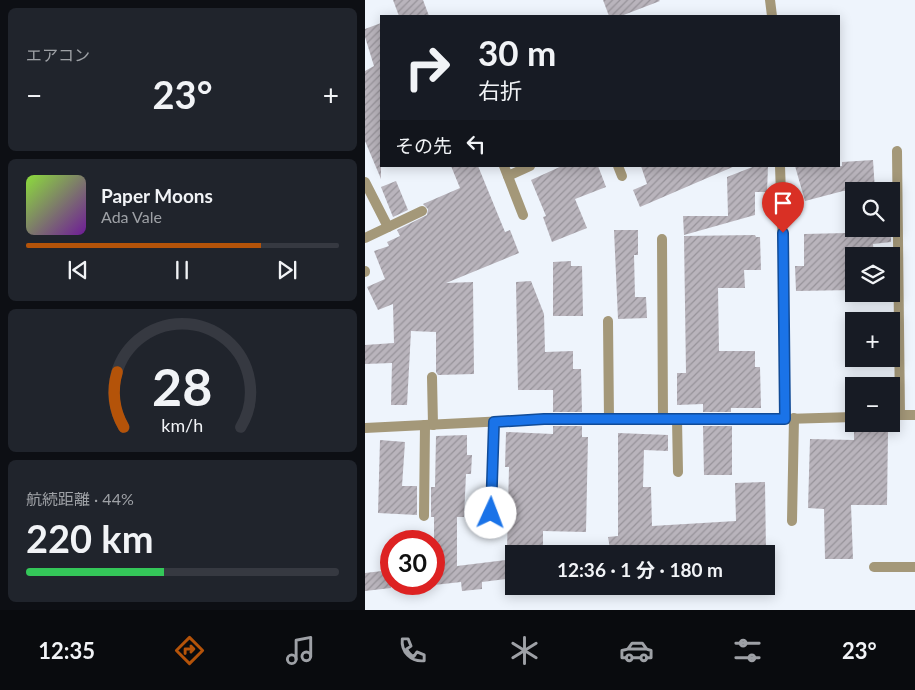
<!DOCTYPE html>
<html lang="ja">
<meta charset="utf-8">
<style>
:root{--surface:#171b24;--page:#20242c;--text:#f1f3f6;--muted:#9ea1a6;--line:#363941;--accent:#b45309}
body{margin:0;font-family:Lato,"Noto Sans JP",sans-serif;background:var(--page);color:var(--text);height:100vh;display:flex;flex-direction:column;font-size:19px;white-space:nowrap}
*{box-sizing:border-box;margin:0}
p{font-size:16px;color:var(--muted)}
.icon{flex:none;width:28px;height:28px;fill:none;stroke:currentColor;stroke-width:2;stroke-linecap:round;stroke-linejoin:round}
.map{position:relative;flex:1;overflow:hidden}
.sheet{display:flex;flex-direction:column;gap:8px;padding:8px;background:#0d0f14;width:365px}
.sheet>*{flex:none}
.top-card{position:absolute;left:15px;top:15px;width:460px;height:152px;border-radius:0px;box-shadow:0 2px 12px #0003;background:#171b24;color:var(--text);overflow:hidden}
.controls{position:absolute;left:480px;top:182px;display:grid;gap:10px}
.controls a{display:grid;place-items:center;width:55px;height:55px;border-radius:0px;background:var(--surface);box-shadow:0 2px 12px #0003;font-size:25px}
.speed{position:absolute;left:15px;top:530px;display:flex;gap:10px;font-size:25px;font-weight:700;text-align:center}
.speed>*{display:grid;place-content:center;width:65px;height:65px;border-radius:50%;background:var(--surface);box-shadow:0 2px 12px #0003;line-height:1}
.speed .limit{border:8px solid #d22;background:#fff;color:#111}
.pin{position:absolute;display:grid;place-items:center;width:42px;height:42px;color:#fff;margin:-51px -21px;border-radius:50% 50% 50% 0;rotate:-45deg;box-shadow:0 0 5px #0007}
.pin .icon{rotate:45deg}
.me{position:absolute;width:55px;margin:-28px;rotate:2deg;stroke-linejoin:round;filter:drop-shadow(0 0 4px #0008)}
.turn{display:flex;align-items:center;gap:18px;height:105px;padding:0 15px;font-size:22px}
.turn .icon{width:65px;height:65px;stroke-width:2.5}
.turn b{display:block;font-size:35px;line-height:42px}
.then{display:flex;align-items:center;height:48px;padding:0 15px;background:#0003;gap:10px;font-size:19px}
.big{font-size:38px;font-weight:700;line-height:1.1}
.sheet .card{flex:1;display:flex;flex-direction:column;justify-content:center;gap:8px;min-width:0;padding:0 18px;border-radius:8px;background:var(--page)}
.sheet .dial{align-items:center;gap:0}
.dial svg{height:130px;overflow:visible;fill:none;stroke:var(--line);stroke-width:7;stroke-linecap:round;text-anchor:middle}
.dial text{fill:var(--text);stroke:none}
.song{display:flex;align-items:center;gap:15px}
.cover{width:60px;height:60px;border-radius:8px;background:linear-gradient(135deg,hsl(90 70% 55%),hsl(280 70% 35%))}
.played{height:5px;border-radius:2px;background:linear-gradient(90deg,var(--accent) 75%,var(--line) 75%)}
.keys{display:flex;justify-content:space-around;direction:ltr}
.heat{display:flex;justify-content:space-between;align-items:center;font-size:28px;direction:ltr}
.charge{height:8px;border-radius:4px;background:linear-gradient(90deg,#34c759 44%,var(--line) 0)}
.trip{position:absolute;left:140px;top:545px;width:270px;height:50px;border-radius:0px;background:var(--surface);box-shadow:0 2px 12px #0003;font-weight:700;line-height:50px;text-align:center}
.tab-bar{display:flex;height:80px;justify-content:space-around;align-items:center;background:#090b0e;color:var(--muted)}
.tab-bar .icon{width:35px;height:35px}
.tab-bar .on{color:var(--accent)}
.tab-bar b{font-size:22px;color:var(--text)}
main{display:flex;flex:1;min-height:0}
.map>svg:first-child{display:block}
.building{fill:url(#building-hatch)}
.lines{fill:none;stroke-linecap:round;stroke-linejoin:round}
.street{stroke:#a49879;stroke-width:10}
.route-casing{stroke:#114b97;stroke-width:12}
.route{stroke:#1a73e8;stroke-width:9}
</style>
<main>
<section class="sheet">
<div class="card"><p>エアコン</p>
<div class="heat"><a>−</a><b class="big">23°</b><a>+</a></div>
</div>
<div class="card">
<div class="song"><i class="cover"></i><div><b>Paper Moons</b><p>Ada Vale</p></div></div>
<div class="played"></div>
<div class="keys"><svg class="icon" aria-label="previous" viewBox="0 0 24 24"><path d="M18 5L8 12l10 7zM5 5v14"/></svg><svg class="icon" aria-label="pause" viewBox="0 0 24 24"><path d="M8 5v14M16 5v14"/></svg><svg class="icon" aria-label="next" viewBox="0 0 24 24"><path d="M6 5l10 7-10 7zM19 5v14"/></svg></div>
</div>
<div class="card dial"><svg viewBox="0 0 100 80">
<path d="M14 69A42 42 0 1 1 86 69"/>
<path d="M14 69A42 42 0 0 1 10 35" stroke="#b45309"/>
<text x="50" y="56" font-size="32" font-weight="700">28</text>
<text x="50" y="72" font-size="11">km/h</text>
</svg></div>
<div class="card"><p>航続距離 · 44%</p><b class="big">220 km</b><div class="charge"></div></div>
</section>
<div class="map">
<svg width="550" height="610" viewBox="0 0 550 610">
<defs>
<pattern id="building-hatch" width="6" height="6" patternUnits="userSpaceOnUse" patternTransform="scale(1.25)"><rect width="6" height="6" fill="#b9b4bc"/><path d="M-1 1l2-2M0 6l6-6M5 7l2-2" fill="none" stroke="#97939a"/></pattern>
</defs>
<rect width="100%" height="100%" fill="#eef4fc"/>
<!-- building -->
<g class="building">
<path d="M 28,0 L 58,0 L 64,16 L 34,16 Z"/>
<path d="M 238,0 L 294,0 L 295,1 L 256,16 L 244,16 Z"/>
<path d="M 16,23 L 16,179 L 0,141 L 0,71 L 9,66 L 0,37 L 0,29 Z"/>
<path d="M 508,160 L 510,191 L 478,191 L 440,201 L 430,166 L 477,166 L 477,162 Z"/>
<path d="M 86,166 L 113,166 L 140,232 L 145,230 L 154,253 L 81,283 L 108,282 L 109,374 L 73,375 L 71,372 L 71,332 L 46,331 L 42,405 L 26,405 L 27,363 L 0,364 L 0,345 L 29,343 L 28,304 L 13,310 L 2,287 L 20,279 L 9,251 L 24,246 L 22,242 L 35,236 L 32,230 L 62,215 L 63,209 L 58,204 L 95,188 Z"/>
<path d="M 197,166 L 233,166 L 241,187 L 210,199 L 222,228 L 187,242 L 178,217 L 181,216 L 166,180 Z"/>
<path d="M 276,166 L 370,166 L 275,207 L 268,190 L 282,184 Z"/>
<path d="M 390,166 L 403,166 L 402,192 L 390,192 L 390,215 L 319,235 L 318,216 L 363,216 L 362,177 Z"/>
<path d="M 31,181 L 43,210 L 28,217 L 16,187 Z"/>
<path d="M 481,229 L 526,229 L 526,242 L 508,244 L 509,256 L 489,256 L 489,290 L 431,291 L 430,266 L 439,266 L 439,234 L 482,233 Z"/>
<path d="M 249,230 L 273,230 L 273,255 L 269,255 L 270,297 L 281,297 L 282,318 L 253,319 Z"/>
<path d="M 390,235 L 391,237 L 395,237 L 396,270 L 379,270 L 380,288 L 353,288 L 354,351 L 390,351 L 390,367 L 395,367 L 396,408 L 366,408 L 366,412 L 338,412 L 338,404 L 312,405 L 312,373 L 321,373 L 319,236 Z"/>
<path d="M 206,261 L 206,266 L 217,266 L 218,316 L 188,316 L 188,262 Z"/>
<path d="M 166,281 L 179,314 L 180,352 L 208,351 L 208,369 L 216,369 L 217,412 L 188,412 L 188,390 L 153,390 L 151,282 Z"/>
<path d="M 188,426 L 217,426 L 217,437 L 223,437 L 221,532 L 178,531 L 178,550 L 142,550 L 144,467 L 140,467 L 141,432 L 188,434 Z"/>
<path d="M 338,426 L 367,426 L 367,475 L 339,475 Z"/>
<path d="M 489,431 L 523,431 L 522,505 L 486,505 L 488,559 L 460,559 L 459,509 L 443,508 L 445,439 L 489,440 Z"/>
<path d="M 253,433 L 303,435 L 303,451 L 279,450 L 278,487 L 286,487 L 287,526 L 371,521 L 370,483 L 400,482 L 401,554 L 357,554 L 357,550 L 246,554 L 243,537 L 253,536 Z"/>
<path d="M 102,435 L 102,455 L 107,455 L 106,474 L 101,474 L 99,517 L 92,517 L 92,566 L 149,559 L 149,578 L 117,582 L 117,589 L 97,591 L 96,582 L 69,585 L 69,517 L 66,517 L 66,487 L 70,487 L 71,436 Z"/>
<path d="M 15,440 L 40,442 L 37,486 L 52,486 L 52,515 L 13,513 Z"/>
<path d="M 26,570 L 26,588 L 0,591 L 0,573 Z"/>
</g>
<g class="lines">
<!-- street -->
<g class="street">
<path d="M 405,0 L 407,16"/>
<path d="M 532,151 L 535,415"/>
<path d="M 139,166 L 158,215"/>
<path d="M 253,166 L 257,176"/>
<path d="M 415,166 L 418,250 L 420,419"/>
<path d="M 143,176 L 165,166"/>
<path d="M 0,182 L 23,227"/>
<path d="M 0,238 L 57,211"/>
<path d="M 297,239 L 298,419"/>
<path d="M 0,271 L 0,272"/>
<path d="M 243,321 L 244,420"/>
<path d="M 67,377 L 68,425"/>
<path d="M 526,415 L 550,415"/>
<path d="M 312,419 L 313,472"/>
<path d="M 0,428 L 179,419 L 420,419 L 489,417"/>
<path d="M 59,516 L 60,425"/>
<path d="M 427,521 L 429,418"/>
<path d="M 125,532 L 129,422"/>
<path d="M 509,567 L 550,567"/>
</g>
</g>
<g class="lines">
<!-- route casing -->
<g class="route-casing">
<path id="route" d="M 126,513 L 129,422 L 179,419 L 420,419 L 418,233"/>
</g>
<!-- route -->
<use href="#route" class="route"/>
</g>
</svg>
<div class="controls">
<a><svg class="icon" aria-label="search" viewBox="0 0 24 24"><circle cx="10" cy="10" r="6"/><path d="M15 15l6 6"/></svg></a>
<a><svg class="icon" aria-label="layers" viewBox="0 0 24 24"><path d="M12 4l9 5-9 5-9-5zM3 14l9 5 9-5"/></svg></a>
<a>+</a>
<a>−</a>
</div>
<div class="speed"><div class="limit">30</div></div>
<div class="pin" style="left:418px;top:233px;background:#d93025"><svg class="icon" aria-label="arrive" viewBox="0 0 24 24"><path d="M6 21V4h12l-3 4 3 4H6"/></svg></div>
<svg class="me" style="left:126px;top:513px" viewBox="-20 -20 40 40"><circle r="19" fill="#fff"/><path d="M0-13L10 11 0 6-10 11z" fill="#1a73e8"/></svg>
<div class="trip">12:36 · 1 分 · 180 m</div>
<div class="top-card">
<div class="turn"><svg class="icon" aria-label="right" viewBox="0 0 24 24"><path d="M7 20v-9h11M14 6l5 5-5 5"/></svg><div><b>30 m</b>右折</div></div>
<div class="then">その先<svg class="icon" aria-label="left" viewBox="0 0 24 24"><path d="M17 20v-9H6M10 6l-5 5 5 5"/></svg></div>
</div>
</div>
</main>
<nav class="tab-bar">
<b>12:35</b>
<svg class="icon on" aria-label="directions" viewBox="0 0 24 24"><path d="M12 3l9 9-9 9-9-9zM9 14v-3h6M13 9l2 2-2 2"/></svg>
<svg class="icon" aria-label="music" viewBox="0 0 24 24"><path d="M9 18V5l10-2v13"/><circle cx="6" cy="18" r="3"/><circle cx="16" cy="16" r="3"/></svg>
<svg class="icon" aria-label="phone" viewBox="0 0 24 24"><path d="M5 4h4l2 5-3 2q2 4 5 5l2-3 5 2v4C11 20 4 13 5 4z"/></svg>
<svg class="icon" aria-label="climate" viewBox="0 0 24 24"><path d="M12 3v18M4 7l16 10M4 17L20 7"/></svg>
<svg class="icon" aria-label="car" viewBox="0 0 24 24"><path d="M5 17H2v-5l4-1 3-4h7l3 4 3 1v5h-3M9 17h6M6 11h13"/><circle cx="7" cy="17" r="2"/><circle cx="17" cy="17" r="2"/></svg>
<svg class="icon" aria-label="filters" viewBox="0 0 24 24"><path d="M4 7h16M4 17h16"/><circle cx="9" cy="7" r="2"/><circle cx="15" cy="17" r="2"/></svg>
<b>23°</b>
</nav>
